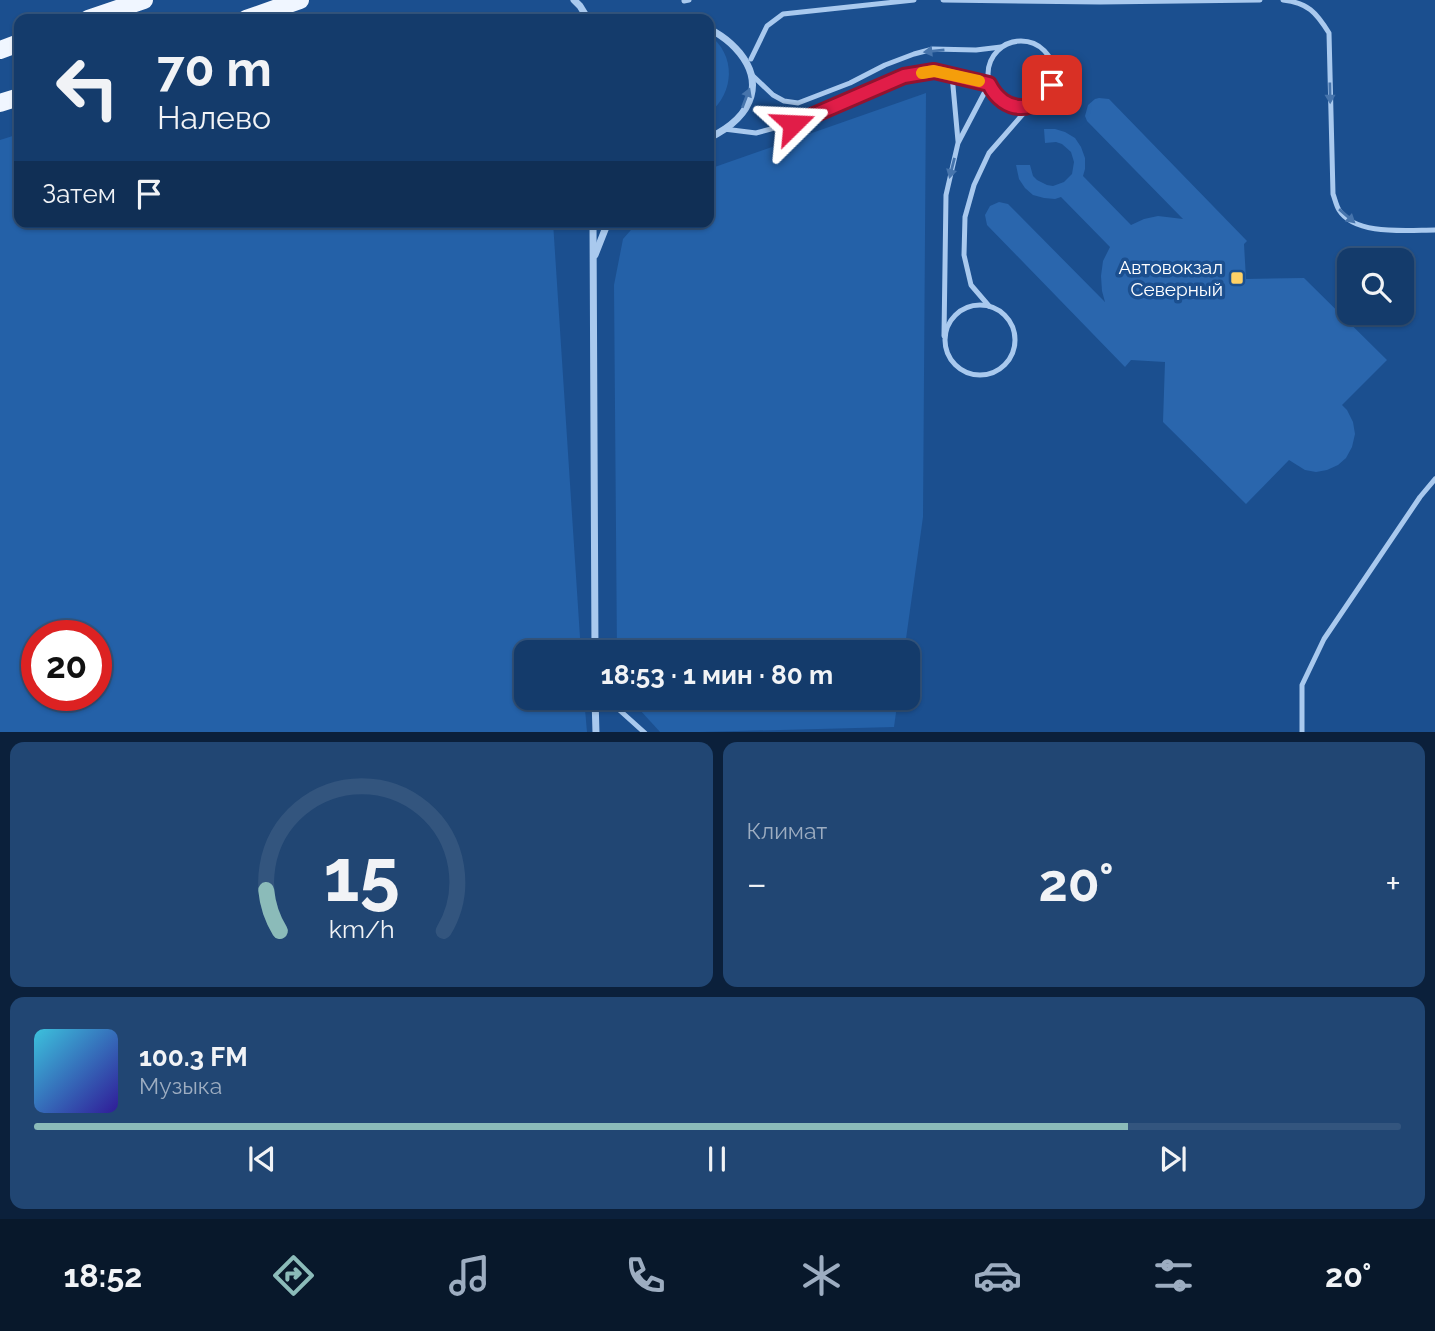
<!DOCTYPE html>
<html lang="ru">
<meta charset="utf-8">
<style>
:root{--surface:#143b6b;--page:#214673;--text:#f1f3f6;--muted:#9dadc1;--line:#33557e;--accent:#8bbbb9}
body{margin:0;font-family:Raleway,sans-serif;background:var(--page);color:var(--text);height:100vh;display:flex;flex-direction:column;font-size:26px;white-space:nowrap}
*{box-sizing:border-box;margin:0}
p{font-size:23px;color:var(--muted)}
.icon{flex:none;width:38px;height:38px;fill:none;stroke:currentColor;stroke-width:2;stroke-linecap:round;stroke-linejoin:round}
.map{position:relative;height:732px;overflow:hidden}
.details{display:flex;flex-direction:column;gap:10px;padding:10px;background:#0b203b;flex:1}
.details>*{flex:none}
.hud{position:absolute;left:14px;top:14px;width:700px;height:214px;border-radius:14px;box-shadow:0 2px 5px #0004,0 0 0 2px var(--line);background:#143b6b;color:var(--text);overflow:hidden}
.controls{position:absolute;left:1337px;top:248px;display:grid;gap:14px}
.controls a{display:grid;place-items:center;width:77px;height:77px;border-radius:14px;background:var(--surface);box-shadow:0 2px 5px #0004,0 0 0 2px var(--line);font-size:35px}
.speed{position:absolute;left:21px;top:620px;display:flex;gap:14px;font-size:35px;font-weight:700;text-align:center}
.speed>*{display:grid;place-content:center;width:91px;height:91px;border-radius:50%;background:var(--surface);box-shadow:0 2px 5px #0004,0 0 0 2px var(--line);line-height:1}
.speed .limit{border:10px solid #d22;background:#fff;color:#111}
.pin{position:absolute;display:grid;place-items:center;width:60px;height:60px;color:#fff;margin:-30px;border-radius:14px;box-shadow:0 4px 10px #0006}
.me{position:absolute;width:77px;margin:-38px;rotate:69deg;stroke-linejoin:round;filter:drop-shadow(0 0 5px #0008)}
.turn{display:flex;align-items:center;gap:24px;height:147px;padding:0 28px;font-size:32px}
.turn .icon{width:91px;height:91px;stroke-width:2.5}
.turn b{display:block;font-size:49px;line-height:60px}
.then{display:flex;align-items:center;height:66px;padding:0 28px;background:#0003;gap:14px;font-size:26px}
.big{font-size:52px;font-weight:700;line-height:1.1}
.details .tile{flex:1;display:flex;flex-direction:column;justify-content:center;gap:10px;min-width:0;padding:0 24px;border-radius:14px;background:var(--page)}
.details .dial{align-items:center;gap:0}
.dial svg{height:182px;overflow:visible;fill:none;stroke:var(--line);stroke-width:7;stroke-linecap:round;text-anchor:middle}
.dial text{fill:var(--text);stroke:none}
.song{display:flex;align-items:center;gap:21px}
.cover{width:84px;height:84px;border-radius:10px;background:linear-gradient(135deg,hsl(190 70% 55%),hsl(250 70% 35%))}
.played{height:7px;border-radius:4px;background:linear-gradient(90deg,var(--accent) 80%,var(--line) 80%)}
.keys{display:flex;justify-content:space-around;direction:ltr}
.heat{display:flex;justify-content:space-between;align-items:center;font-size:38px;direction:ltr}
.details .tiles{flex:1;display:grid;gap:10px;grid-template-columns:1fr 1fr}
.tile:last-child{grid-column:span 2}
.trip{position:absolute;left:514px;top:640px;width:406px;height:70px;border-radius:14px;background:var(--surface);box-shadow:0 2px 5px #0004,0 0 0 2px var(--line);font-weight:700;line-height:70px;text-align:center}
.tab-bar{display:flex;height:112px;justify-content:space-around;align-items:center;background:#08182b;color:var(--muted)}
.tab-bar .icon{width:49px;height:49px}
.tab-bar .on{color:var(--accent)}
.tab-bar b{font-size:32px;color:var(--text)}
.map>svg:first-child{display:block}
.green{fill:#2461a8;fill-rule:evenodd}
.building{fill:#2a66ad}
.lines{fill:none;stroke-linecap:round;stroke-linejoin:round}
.lane{stroke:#a9c9ee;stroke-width:5}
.street{stroke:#a9c9ee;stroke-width:7}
.primary{stroke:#f0f6ff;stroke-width:18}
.oneway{fill:#4674ac}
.route-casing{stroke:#92132f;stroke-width:18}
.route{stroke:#e11d48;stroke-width:12}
.slow{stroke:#f59e0b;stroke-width:12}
.poi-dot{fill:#ffd166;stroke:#1b4f8f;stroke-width:2.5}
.labels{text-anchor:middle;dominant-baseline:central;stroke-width:7;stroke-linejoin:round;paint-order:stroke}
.poi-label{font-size:19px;fill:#fff;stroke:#1b4f8f;text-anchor:end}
</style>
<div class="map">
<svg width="1435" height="733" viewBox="0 0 1435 733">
<rect width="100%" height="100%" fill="#1b4f8f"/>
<!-- green -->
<g class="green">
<path d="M 709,35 C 736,54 735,93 709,113 Z"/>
<path d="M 926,93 L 923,517 L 904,653 L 617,653 L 614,285 L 623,239 L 638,222 L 709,222 L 709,169 Z"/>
<path d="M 19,134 L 19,222 L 553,222 L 581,653 L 527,653 L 527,698 L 584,698 L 587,732 L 0,732 L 0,140 ZM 96,635 L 96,695 L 37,695 L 37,635 Z"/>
<path d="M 629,698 L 898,698 L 894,727 L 661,733 Z"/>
</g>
<!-- building -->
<path class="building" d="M 1099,98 L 1109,99 L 1247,241 L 1244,244 L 1246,279 L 1304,278 L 1387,360 L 1342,405 L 1347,410 L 1353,422 L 1355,434 L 1352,447 L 1346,458 L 1338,465 L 1327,470 L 1316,472 L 1305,470 L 1289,460 L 1246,504 L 1163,422 L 1165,362 L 1131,360 L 1125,367 L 987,225 L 985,215 L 990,206 L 999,202 L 1008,204 L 1105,302 L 1102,291 L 1101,276 L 1103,261 L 1110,247 L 1061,197 L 1055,199 L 1044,198 L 1033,195 L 1025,188 L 1019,179 L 1016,165 L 1030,165 L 1033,176 L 1037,180 L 1047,185 L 1053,186 L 1064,182 L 1072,174 L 1074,162 L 1071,152 L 1062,144 L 1056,142 L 1045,143 L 1044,129 L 1055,129 L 1065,132 L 1075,138 L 1081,147 L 1085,158 L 1085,169 L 1083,176 L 1131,225 L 1144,219 L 1158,216 L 1183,219 L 1087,121 L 1085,116 L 1088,105 L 1095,99 Z"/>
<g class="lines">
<!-- lane -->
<g class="lane">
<path d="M 943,0 L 1100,2 L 1260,0"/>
<path d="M 1283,0 C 1308,3 1316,12 1329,33 L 1333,194 C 1335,199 1336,205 1339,210 C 1355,236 1408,230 1435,230"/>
<path d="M 684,1 L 689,0"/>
<circle cx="1021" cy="74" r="33"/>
<path d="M 751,59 L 767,26 L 783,14 L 914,0"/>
<path d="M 752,75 L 773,95 L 784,101 L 798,103 L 850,83 L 885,65 L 914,54 L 933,49 L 976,50 L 1001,47"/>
<path d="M 952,75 L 958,141"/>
<path d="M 724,129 L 756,133 L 793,123 L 904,76 L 934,71 L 989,84 L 958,143 L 946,195 L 944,336"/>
<circle cx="980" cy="340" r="35"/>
<path d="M 989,306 L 971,285 L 964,255 L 965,217 L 974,185 L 989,153 L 1030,106"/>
<path d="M 606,698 L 645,733"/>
<path d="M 1302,733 L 1302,685 L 1324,639 L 1420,497 L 1435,479"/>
</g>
<!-- street -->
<g class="street">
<path d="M 574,0 L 580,6 L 588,19"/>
<path d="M 634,19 C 716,0 809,89 709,138"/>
<path d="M 593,222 L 595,653"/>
<path d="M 595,255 L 608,222"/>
<path d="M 595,698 L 596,733"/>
</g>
<!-- primary -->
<g class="primary">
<path d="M 88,19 L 144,0"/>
<path d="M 246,19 L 300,0"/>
<path d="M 0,50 L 19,43"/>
<path d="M 0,103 L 19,97"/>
</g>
</g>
<!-- one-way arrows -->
<defs><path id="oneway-solid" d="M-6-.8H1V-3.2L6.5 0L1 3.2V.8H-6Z" transform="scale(1.75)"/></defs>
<g class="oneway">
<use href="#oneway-solid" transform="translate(934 51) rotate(174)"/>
<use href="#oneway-solid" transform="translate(1330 93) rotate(89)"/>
<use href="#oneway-solid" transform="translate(746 98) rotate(-69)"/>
<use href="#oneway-solid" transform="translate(952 168) rotate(104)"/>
<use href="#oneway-solid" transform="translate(1347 216) rotate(41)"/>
</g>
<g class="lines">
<!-- route casing -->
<g class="route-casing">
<path id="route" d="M 793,124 L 904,76 L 934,71 L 989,84 C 1004,114 1037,115 1052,85"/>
</g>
<!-- route -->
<use href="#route" class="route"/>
<!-- slow -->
<path class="slow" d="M 922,73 L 934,71 L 979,81"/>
</g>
<!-- markers -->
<rect class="poi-dot" x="1230" y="271" width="14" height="14" rx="3.5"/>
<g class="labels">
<!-- poi labels -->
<g class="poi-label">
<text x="1223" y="267">Автовокзал<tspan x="1223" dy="22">Северный</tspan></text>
</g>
</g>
</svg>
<div class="controls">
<a><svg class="icon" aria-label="search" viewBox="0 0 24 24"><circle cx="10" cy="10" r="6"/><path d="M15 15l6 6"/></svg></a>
</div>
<div class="speed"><div class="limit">20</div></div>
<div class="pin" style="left:1052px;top:85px;background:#d93025"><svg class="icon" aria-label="arrive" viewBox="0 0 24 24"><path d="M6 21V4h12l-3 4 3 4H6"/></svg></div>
<svg class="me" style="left:793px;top:124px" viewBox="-20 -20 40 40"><path d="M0-17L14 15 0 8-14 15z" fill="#e11d48" stroke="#fff" stroke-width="4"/></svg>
<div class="trip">18:53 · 1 мин · 80 m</div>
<div class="hud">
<div class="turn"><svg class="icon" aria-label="left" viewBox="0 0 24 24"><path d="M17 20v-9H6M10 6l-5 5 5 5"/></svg><div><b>70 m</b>Налево</div></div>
<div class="then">Затем<svg class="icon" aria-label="arrive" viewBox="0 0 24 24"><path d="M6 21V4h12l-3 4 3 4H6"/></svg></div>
</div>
</div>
<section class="details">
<div class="tiles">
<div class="tile dial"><svg viewBox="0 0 100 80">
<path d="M14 69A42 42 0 1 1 86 69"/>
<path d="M14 69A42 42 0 0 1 8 51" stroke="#8bbbb9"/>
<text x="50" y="56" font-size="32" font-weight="700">15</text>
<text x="50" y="72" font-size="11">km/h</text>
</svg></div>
<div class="tile"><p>Климат</p>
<div class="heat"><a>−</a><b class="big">20°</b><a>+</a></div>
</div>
<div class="tile">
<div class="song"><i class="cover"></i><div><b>100.3 FM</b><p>Музыка</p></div></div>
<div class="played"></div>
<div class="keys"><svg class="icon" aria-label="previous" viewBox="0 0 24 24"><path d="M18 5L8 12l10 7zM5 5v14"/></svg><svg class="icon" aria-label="pause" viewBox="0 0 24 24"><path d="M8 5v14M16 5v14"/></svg><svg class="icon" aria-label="next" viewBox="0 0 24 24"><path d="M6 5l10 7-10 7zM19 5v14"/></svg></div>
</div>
</div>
</section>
<nav class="tab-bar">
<b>18:52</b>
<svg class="icon on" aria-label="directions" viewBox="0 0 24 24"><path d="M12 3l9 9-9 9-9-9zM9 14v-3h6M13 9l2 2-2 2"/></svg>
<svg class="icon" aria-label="music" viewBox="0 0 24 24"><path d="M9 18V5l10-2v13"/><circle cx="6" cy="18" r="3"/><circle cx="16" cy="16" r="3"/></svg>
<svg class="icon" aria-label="phone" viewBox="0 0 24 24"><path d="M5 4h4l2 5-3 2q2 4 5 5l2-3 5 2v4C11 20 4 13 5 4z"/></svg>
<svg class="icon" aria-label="climate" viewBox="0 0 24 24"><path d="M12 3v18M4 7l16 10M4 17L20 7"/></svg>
<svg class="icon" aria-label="car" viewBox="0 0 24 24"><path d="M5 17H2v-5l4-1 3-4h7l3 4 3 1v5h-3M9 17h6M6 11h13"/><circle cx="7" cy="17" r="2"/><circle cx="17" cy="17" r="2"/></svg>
<svg class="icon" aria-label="filters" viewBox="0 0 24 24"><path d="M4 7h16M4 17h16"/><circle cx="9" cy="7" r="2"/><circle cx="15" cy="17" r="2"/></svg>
<b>20°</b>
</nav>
